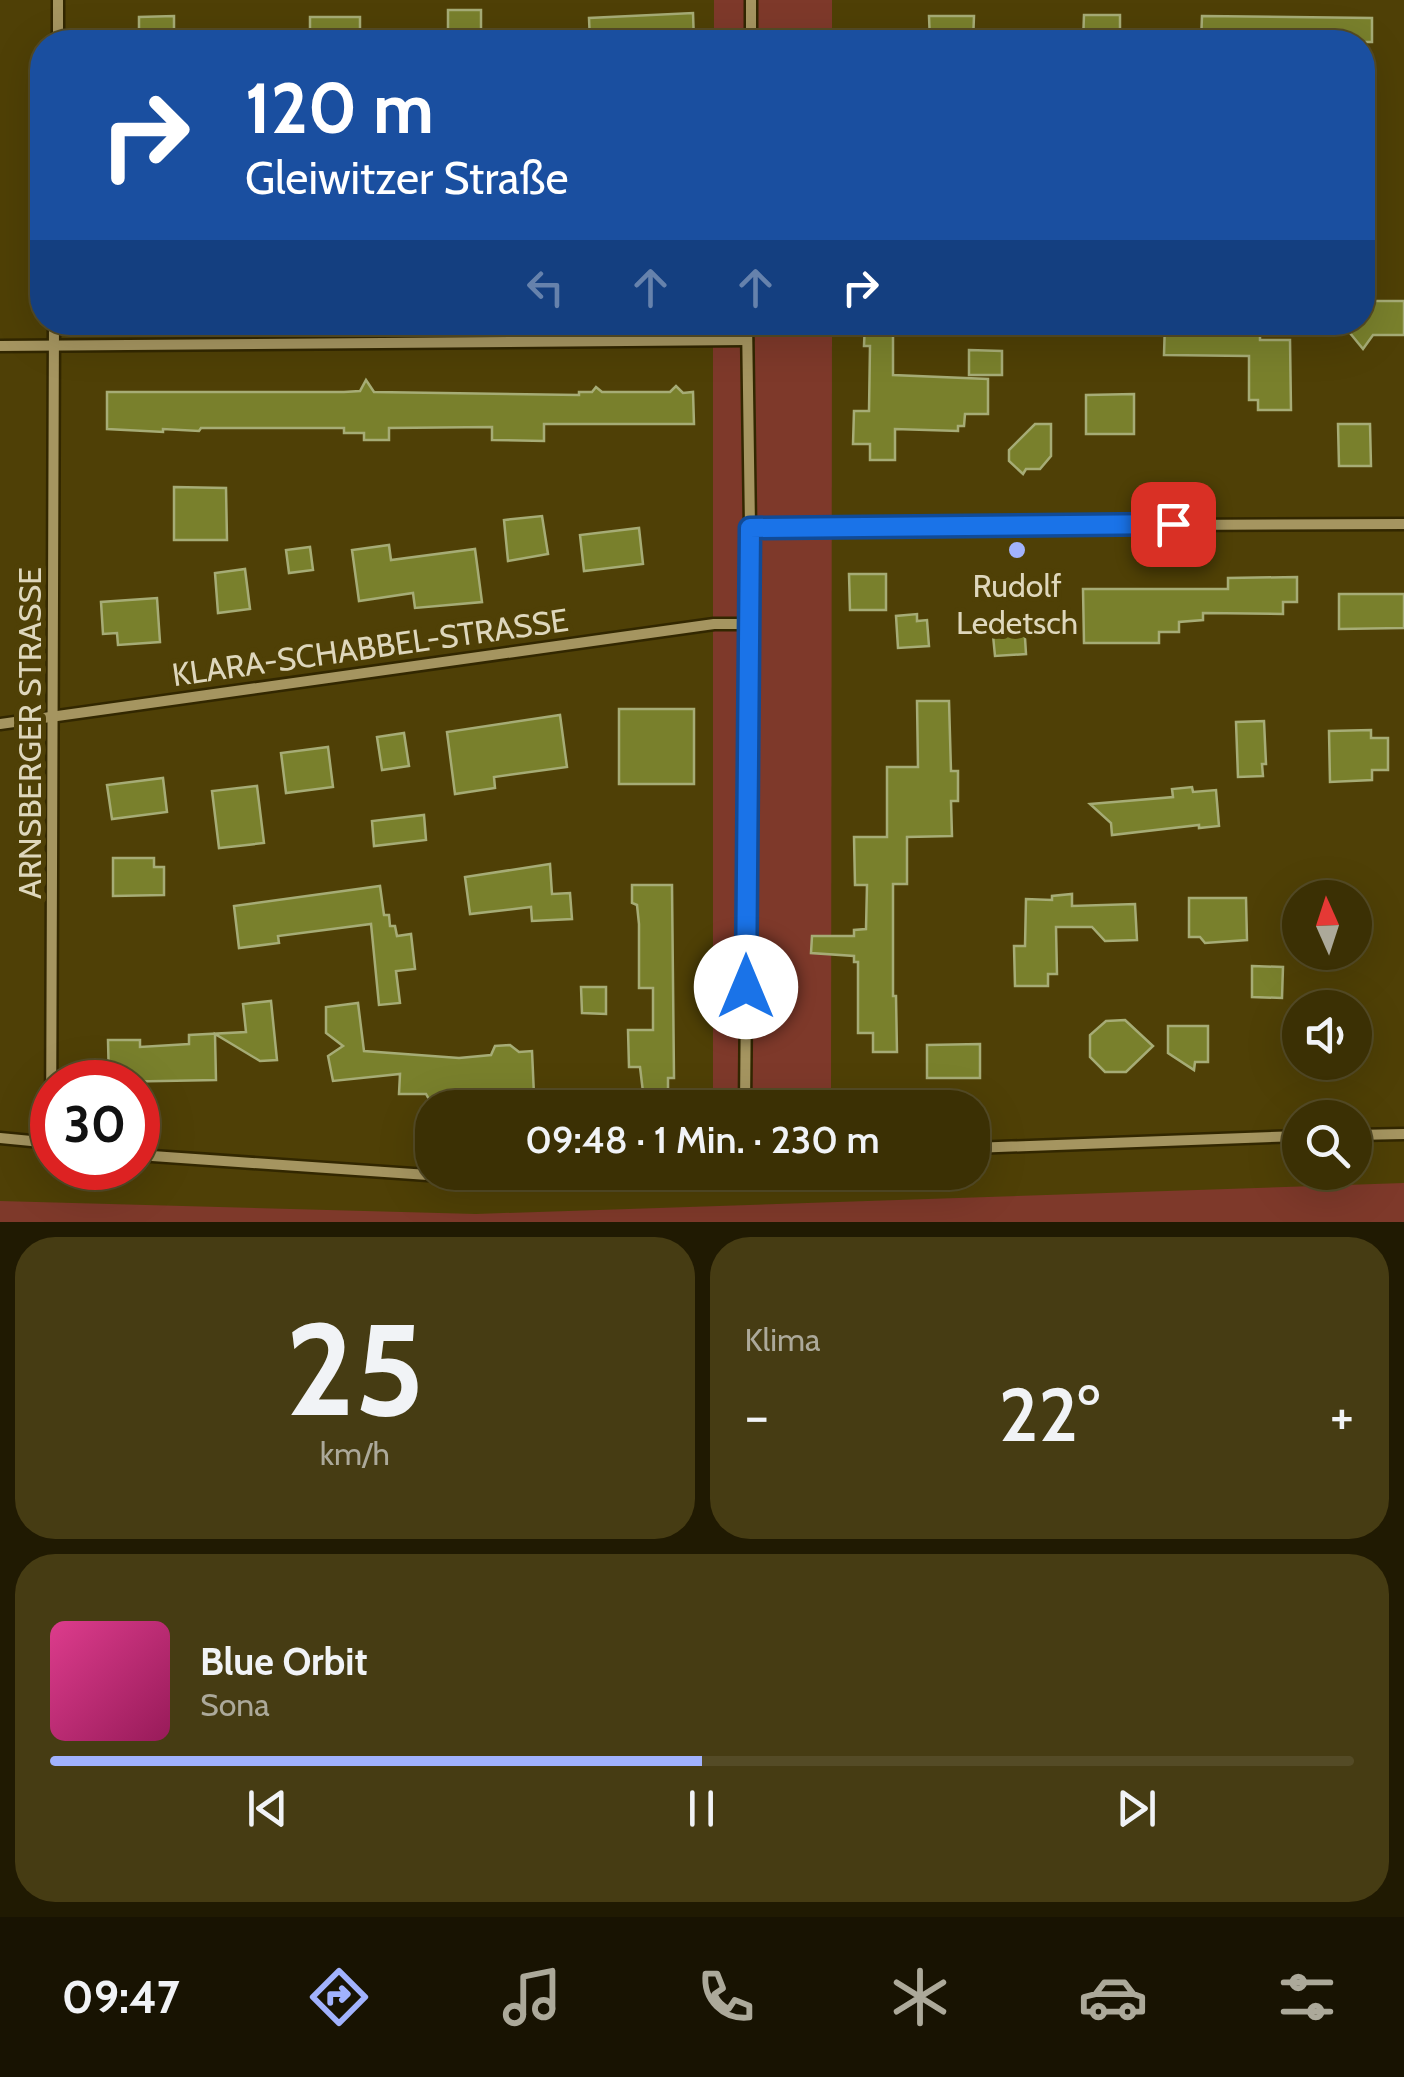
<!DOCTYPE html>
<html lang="de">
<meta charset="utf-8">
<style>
:root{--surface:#3b3004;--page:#463c13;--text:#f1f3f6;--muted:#aca99a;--line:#544b26;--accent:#a1b2fd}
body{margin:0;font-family:Cabin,sans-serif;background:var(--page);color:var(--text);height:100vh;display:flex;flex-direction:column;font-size:38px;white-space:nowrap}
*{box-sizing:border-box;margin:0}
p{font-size:32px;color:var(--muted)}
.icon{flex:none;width:55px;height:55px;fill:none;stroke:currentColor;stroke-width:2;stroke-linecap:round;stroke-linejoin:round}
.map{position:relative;height:1222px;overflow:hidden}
.panel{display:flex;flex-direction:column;gap:15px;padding:15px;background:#201a02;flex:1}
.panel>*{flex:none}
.top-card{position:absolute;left:30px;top:30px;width:1345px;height:305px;border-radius:40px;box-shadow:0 10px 40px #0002,0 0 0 2px var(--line);background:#1a4fa0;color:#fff;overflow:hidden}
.needle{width:65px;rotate:357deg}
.buttons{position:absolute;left:1282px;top:880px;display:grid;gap:20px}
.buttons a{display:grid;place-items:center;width:90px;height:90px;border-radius:50%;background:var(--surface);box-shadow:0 10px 40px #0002,0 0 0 2px var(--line);font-size:50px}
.speed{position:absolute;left:30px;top:1060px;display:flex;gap:20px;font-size:50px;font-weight:700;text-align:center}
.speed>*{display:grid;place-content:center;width:130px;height:130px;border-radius:50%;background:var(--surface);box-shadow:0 10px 40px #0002,0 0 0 2px var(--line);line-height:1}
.speed .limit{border:15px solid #d22;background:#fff;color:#111}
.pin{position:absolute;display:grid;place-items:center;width:85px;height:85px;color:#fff;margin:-42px;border-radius:20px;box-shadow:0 5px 15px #0006}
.me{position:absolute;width:110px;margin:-55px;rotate:0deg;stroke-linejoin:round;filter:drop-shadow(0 0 8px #0008)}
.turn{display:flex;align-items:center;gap:35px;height:210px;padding:0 50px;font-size:45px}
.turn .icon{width:130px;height:130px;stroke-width:2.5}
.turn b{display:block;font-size:70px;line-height:85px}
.lanes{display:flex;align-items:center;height:95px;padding:0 50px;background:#0003;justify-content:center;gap:50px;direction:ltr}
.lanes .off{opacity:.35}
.big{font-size:75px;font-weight:600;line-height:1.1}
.panel .tile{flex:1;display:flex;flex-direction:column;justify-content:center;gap:15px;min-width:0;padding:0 35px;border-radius:40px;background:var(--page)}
.panel .dial{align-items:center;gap:0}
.dial b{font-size:130px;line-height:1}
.song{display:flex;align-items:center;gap:30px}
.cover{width:120px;height:120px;border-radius:15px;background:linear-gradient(135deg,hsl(330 70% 55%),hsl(330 70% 35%))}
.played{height:10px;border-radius:5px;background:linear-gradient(90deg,var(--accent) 50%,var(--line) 50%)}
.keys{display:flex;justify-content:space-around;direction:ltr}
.heat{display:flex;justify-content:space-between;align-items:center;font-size:55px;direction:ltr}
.panel .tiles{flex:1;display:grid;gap:15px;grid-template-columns:1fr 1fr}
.tile:last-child{grid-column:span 2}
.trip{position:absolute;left:415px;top:1090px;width:575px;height:100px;border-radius:40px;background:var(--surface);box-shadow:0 10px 40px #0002,0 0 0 2px var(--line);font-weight:600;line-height:100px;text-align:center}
.dock{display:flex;height:160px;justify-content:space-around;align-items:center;background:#181302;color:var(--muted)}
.dock .icon{width:70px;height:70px}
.dock .current{color:var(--accent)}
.dock b{font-size:45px;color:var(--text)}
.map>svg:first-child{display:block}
.green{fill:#7e392a}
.building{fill:#79802c;stroke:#a6ac76;stroke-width:2.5}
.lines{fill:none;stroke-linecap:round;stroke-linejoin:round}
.street-casing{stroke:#322700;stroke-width:15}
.street{stroke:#a59560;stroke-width:10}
.route-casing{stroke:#114b97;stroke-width:25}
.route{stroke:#1a73e8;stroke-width:18}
.poi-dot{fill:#a1b2fd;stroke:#4f4006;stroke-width:4}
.labels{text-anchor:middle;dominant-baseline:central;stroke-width:10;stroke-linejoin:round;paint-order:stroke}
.poi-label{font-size:32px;fill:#ded7bc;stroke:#4f4006}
.street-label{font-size:32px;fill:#ded7bc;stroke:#4f4006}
</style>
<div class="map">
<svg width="1404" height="1222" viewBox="0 0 1404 1222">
<rect width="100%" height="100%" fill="#4f4006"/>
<!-- green -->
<g class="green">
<rect x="714" y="0" width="118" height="42"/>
<path d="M 713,323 L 832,323 L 831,1107 L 713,1107 Z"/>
<path d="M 1404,1183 L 1404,1222 L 0,1222 L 0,1201 L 476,1214 Z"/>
</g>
<!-- building -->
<g class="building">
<rect x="448" y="10" width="33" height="32"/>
<path d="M 693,13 L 694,42 L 590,42 L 589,18 Z"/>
<path d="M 1084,15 L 1120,15 L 1120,42 L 1083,42 Z"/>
<path d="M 174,16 L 174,42 L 139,42 L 139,17 Z"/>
<path d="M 929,16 L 974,16 L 973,42 L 930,42 Z"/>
<path d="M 1202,16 L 1372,18 L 1372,42 L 1201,42 Z"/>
<rect x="310" y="17" width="50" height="25"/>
<path d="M 1362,301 L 1404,301 L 1404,335 L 1373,335 L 1363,349 L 1341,322 L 1362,322 Z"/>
<path d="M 865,322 L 893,322 L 893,375 L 988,379 L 988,414 L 965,414 L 964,426 L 958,426 L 958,431 L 895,429 L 895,460 L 870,460 L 870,444 L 853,444 L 854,411 L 869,411 L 870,346 L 864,346 Z"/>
<path d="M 1165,322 L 1214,322 L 1214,333 L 1260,332 L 1260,340 L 1290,340 L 1291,410 L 1258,410 L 1258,400 L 1249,400 L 1249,356 L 1164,355 Z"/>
<path d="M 969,350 L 1002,351 L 1002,375 L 969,375 Z"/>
<path d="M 366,380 L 374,392 L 579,395 L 579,392 L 592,392 L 596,387 L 602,392 L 670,392 L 676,386 L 683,393 L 693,392 L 694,424 L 544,424 L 544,441 L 492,440 L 492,427 L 389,428 L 389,440 L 364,440 L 364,433 L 344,433 L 344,428 L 201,428 L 199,431 L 163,429 L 163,432 L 107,429 L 107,392 L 344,392 L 360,391 Z"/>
<path d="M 1134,394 L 1134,434 L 1086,434 L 1086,395 Z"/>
<path d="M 1035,424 L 1051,424 L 1051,456 L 1040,469 L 1026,469 L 1023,474 L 1009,461 L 1009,450 Z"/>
<path d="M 1338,424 L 1370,424 L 1371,466 L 1339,466 Z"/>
<path d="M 174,487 L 226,488 L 227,540 L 174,540 Z"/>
<path d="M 542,516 L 548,554 L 508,561 L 504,520 Z"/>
<path d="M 639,528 L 643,564 L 584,571 L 580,535 Z"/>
<path d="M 389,545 L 391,560 L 475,549 L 482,602 L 415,608 L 413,593 L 359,601 L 352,550 Z"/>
<path d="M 310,547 L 313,570 L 289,573 L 286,550 Z"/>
<path d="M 245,569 L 250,609 L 218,613 L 215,573 Z"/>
<path d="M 849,574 L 886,574 L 886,610 L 850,610 Z"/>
<path d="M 1297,577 L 1297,602 L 1283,602 L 1283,614 L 1203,613 L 1203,620 L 1179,622 L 1179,632 L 1159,632 L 1159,643 L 1084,643 L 1083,589 L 1228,589 L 1228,578 Z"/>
<path d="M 1339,594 L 1404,594 L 1404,628 L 1339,629 Z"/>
<path d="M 157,598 L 160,642 L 118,645 L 117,633 L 103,634 L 101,602 Z"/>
<path d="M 917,614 L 917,621 L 927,620 L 929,646 L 898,648 L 896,616 Z"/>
<path d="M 1024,622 L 1026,654 L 995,656 L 992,625 Z"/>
<path d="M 917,701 L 949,701 L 951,771 L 958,771 L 958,801 L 951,801 L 952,836 L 907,837 L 907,884 L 893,884 L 893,996 L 896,996 L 897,1052 L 873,1052 L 873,1033 L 858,1033 L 858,962 L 854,962 L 854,956 L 811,953 L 812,936 L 854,936 L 854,930 L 866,929 L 867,885 L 855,885 L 854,837 L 887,837 L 887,767 L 918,767 Z"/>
<rect x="619" y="709" width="75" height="75"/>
<path d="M 560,715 L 567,767 L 494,777 L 495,788 L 455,794 L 447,732 Z"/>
<path d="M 1264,721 L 1266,764 L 1262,764 L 1263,776 L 1238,777 L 1236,722 Z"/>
<path d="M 1371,730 L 1371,738 L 1388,738 L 1388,770 L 1372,770 L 1372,780 L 1330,782 L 1329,731 Z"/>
<path d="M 404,733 L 409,766 L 382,770 L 377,737 Z"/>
<path d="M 328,747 L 333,787 L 286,793 L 281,753 Z"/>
<path d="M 163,778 L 167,812 L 112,819 L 107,785 Z"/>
<path d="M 257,786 L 264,843 L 219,848 L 212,791 Z"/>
<path d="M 1192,787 L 1193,792 L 1216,790 L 1219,826 L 1199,828 L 1199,825 L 1112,835 L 1111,823 L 1090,804 L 1173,797 L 1172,789 Z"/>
<path d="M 424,815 L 426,840 L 374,846 L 372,821 Z"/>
<path d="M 113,858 L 154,858 L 154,867 L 164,867 L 164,895 L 113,896 Z"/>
<path d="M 550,864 L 552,894 L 570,893 L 572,919 L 532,921 L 531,907 L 470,914 L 465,877 Z"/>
<path d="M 632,885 L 672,885 L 674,1078 L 668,1078 L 668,1092 L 643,1092 L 640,1067 L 629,1067 L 628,1030 L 653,1030 L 653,988 L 639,988 L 639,924 L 637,905 L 632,903 Z"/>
<path d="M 380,886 L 384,915 L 389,915 L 390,926 L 395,926 L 397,936 L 411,934 L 415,969 L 396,971 L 400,1003 L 379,1005 L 371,924 L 278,936 L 279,943 L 239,948 L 234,906 Z"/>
<path d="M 1072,894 L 1072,906 L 1135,904 L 1137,940 L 1105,941 L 1092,927 L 1056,927 L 1057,974 L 1048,974 L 1048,986 L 1015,986 L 1014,946 L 1025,946 L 1026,899 L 1052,900 L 1052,896 Z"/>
<path d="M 1189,898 L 1246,898 L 1247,940 L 1205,943 L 1200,937 L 1189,937 Z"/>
<path d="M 1252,966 L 1283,967 L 1282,998 L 1252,997 Z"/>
<path d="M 581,987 L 606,987 L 606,1014 L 582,1013 Z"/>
<path d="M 271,1001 L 277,1060 L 260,1061 L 215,1034 L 216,1080 L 109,1082 L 108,1040 L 140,1040 L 140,1047 L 189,1044 L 189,1035 L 246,1032 L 243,1004 Z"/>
<path d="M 358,1003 L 364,1051 L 459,1058 L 491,1055 L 495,1046 L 510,1045 L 519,1052 L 532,1051 L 534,1095 L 522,1096 L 522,1102 L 496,1104 L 495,1098 L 442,1095 L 434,1108 L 426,1094 L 399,1094 L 400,1074 L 333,1081 L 328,1056 L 343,1046 L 326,1033 L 326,1007 Z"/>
<path d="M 1125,1020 L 1153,1046 L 1126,1072 L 1105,1072 L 1090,1057 L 1090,1035 L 1106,1021 Z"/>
<path d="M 1168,1026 L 1208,1026 L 1208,1062 L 1195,1062 L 1194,1070 L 1168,1053 Z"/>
<path d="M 980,1044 L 980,1078 L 927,1078 L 927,1045 Z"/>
</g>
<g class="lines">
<!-- street casing -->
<g class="street-casing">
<g id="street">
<path d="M 58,0 L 58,42"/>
<path d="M 751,42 L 751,0"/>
<path d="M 0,346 L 747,340"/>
<path d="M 750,527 L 1404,524"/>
<path d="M 0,724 L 714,624 L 748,624"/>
<path d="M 745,1108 L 750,527 L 747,322"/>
<path d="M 1355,1135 L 1404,1134"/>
<path d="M 0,1138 L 52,1143"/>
<path d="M 51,1143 L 54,322"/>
<path d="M 972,1148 L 1300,1136"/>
<path d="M 138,1155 L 428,1175 L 592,1172"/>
</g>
</g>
<!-- street -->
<use href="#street" class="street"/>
</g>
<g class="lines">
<!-- route casing -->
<g class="route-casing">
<path id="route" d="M 746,987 L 750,528 L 1173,524"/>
</g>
<!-- route -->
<use href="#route" class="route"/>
</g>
<!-- markers -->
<circle class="poi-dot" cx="1017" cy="550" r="10"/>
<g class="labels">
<!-- poi labels -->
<g class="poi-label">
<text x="1017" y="585">Rudolf<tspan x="1017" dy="37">Ledetsch</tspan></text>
</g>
<!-- street labels -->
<g class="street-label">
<text transform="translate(370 647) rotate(-8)">KLARA-SCHABBEL-STRASSE</text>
<text transform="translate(29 733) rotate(-90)">ARNSBERGER STRASSE</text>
</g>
</g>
</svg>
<div class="buttons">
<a><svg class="needle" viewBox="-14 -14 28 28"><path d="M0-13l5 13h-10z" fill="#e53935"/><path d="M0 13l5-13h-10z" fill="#aca99a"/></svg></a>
<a><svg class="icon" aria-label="sound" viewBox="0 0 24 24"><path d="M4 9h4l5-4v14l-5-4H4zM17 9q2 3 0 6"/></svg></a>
<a><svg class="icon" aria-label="search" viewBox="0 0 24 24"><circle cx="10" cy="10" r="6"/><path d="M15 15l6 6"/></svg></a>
</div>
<div class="speed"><div class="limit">30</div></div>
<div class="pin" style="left:1173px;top:524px;background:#d93025"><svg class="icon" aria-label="arrive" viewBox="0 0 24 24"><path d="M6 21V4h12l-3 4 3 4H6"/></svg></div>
<svg class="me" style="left:746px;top:987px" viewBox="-20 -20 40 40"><circle r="19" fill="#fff"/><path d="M0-13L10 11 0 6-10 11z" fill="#1a73e8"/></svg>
<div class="trip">09:48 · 1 Min. · 230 m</div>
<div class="top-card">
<div class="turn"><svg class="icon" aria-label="right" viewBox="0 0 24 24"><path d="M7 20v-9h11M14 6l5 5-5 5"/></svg><div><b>120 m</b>Gleiwitzer Straße</div></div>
<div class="lanes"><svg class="icon off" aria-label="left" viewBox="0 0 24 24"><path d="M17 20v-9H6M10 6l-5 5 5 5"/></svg><svg class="icon off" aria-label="ahead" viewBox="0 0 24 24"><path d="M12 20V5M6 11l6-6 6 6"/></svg><svg class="icon off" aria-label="ahead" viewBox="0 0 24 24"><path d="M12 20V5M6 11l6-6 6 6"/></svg><svg class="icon" aria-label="right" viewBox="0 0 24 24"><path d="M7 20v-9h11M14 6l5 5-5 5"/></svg></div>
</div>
</div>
<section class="panel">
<div class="tiles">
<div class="tile dial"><b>25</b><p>km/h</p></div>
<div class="tile"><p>Klima</p>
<div class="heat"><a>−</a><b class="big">22°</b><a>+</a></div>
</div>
<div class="tile">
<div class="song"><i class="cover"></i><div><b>Blue Orbit</b><p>Sona</p></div></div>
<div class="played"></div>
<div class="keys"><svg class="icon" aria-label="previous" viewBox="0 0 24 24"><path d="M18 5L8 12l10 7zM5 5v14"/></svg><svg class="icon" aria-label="pause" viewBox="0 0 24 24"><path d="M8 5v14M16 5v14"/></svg><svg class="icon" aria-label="next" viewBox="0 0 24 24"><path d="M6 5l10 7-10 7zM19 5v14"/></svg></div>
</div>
</div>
</section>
<nav class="dock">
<b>09:47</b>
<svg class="icon current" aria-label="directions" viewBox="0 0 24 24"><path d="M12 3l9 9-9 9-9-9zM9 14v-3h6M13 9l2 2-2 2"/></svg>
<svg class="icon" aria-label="music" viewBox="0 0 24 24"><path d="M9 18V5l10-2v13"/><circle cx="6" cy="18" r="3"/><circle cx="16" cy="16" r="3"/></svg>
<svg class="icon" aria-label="phone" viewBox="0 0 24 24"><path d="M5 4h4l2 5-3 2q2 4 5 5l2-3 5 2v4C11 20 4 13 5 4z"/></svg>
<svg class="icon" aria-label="climate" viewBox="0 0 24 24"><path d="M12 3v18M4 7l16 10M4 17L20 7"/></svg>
<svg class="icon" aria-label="car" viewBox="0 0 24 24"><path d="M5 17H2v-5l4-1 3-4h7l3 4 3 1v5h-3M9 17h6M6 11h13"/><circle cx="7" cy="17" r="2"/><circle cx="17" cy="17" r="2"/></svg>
<svg class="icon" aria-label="filters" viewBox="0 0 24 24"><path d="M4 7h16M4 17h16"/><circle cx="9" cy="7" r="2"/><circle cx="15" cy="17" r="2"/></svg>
</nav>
